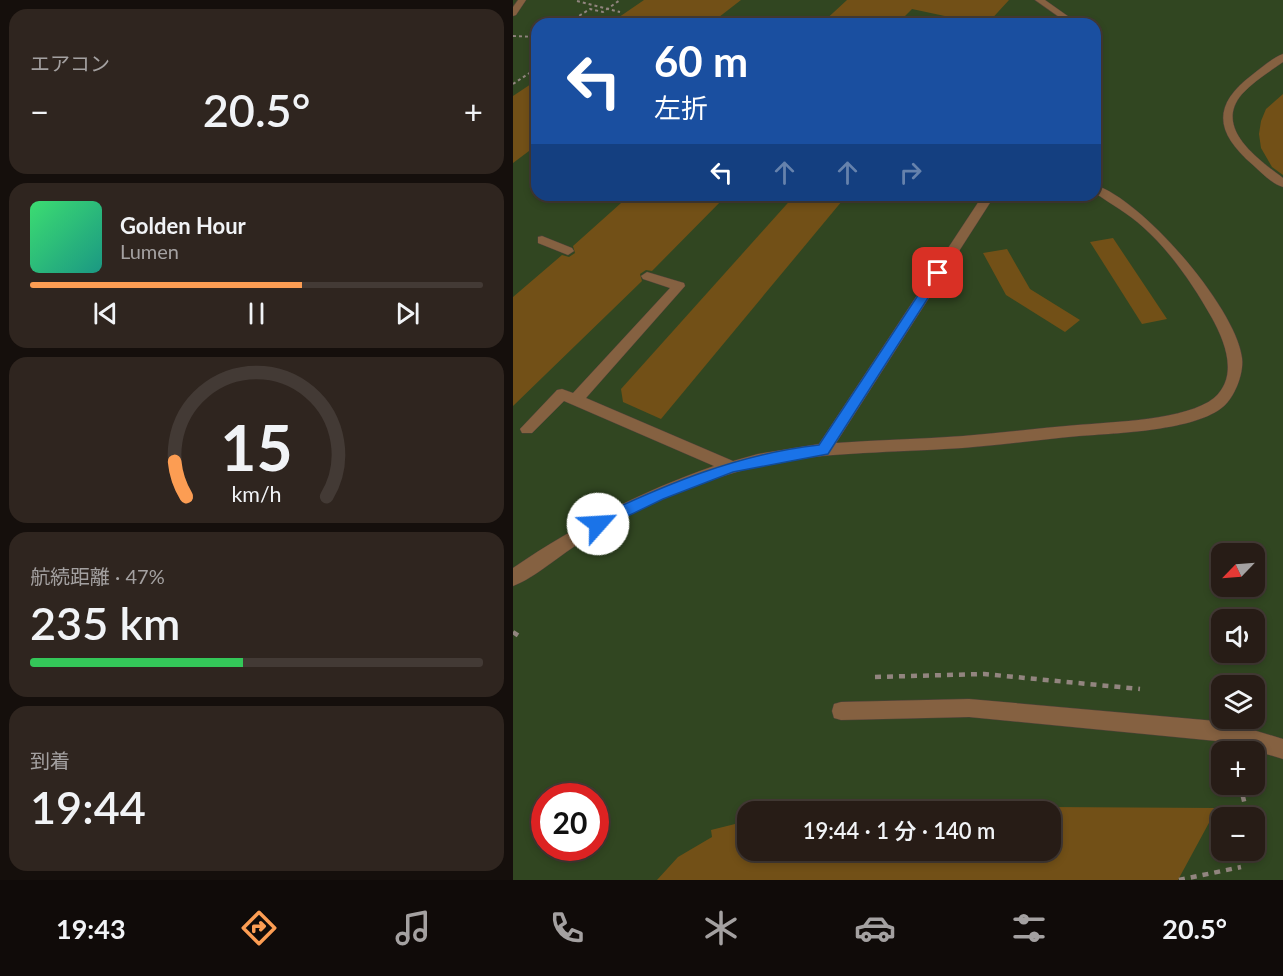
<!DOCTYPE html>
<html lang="ja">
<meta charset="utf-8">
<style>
:root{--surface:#271c16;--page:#2f251f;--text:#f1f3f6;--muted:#a4a1a1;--line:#433a35;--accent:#fc9d53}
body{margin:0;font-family:Lato,"Noto Sans JP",sans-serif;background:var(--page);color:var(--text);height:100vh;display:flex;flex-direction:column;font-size:22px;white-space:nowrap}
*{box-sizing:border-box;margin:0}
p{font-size:20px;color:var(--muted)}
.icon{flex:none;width:33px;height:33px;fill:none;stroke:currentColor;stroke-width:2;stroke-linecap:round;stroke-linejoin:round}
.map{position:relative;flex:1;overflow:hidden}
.drawer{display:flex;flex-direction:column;gap:9px;padding:9px;background:#150f0c;width:513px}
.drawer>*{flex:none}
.hud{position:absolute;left:18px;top:18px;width:570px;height:183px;border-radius:18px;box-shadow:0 3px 9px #0003,0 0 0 2px var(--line);background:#1a4fa0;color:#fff;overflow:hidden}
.needle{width:39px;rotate:245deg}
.buttons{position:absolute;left:698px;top:543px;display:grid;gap:12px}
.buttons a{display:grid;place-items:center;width:54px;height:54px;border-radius:12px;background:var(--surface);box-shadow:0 3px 9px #0003,0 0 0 2px var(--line);font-size:30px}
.speed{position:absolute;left:18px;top:783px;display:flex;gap:12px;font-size:30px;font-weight:700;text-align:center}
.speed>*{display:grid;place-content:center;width:78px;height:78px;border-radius:50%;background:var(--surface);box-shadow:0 3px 9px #0003,0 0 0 2px var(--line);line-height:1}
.speed .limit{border:9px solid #d22;background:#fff;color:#111}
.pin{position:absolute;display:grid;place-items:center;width:51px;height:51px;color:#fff;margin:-26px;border-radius:12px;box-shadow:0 3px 9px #0006}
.me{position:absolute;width:66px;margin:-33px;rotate:64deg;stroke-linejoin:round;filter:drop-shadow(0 0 4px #0008)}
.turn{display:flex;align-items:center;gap:21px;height:126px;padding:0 24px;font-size:27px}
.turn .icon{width:78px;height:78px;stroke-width:2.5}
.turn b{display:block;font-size:42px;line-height:51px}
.lanes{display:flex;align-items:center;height:57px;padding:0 24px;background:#0003;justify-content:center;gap:30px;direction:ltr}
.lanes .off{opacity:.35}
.big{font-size:45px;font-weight:600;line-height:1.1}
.drawer .card{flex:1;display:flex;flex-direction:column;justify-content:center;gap:9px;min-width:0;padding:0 21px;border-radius:18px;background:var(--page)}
.drawer .dial{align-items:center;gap:0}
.dial svg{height:156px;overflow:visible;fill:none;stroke:var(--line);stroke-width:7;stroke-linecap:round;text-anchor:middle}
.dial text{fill:var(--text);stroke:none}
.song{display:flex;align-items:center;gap:18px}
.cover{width:72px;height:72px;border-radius:9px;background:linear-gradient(135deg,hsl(140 70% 55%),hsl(170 70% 35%))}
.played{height:6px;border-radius:3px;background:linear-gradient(90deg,var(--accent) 60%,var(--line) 60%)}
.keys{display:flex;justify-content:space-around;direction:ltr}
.heat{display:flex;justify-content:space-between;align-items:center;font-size:33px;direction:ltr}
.charge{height:9px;border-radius:4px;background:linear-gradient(90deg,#34c759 47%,var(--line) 0)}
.trip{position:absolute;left:224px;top:801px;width:324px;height:60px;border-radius:18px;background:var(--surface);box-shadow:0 3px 9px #0003,0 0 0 2px var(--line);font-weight:600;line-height:60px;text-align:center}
.menu{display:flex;height:96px;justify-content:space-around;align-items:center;background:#100b09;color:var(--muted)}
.menu .icon{width:42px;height:42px}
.menu .on{color:var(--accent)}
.menu b{font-size:27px;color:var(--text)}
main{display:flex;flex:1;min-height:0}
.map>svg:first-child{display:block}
.green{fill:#314621;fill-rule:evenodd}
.building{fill:#725017}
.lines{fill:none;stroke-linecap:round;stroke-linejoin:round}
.lane-casing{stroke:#4f413a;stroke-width:1}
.path-far1{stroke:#92857f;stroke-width:2;stroke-dasharray:3 3;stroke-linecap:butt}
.path{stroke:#92857f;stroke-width:4.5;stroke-dasharray:6 6;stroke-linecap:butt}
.lane{fill:#856141;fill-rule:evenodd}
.route{fill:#1a73e8;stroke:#114b97;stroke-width:1.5}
</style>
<main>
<section class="drawer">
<div class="card"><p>エアコン</p>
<div class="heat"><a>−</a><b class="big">20.5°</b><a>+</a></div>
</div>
<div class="card">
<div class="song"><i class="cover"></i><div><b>Golden Hour</b><p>Lumen</p></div></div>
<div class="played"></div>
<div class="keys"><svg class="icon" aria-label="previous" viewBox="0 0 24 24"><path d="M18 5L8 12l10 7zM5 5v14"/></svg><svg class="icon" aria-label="pause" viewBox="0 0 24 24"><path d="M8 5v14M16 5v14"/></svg><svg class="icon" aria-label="next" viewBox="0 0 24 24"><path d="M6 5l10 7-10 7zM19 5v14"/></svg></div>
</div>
<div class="card dial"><svg viewBox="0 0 100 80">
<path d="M14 69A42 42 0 1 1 86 69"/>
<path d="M14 69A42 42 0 0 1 8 51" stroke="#fc9d53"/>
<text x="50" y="56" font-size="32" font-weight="700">15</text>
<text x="50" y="72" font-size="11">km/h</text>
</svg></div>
<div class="card"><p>航続距離 · 47%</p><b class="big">235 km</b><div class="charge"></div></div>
<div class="card"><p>到着</p><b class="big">19:44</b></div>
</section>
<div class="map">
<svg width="770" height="880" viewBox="0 0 770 880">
<rect width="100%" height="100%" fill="#34251e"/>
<!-- green -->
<path class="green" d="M 0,0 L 770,0 L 770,880 L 0,880 ZM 24,24 L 582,24 L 582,195 L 24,195 ZM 708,554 L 741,554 L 741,586 L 708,586 ZM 708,620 L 741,620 L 741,652 L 708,652 ZM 708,686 L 741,686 L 741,718 L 708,718 ZM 708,752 L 741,752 L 741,784 L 708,784 ZM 32,796 L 82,796 L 82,848 L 32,848 ZM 234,812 L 537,812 L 537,850 L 234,850 ZM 708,818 L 741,818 L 741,850 L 708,850 Z"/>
<!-- building -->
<g class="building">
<path d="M 131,0 L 228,0 L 197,24 L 96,24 Z"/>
<path d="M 334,0 L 496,0 L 474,24 L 436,24 L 441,18 L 399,9 L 384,24 L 308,24 Z"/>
<path d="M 24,80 L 24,154 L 16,151 L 0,163 L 0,96 Z"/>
<path d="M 770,94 L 770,175 L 759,167 L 748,148 L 746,134 L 748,121 L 753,109 Z"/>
<path d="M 117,195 L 214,195 L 139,271 L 133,270 L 127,274 L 129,281 L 0,406 L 0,297 L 49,255 L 56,257 L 62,253 L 60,246 Z"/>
<path d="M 282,195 L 334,195 L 148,419 L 110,402 L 108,389 Z"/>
<path d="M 600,238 L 654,319 L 629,324 L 577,242 Z"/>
<path d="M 494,249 L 517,289 L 567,320 L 552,332 L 493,295 L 470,253 Z"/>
<path d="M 537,807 L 704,808 L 665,880 L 144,880 L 165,857 L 199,837 L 198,830 L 234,821 L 234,850 L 537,850 Z"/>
</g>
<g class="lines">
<!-- lane casing -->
<g class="lane-casing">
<g id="lane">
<path d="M 5,0 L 13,0 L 3,15 L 0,16 L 0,7 Z"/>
<path d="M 522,0 L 532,0 L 566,24 L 556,24 Z"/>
<path d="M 770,54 L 770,62 C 756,72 741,81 729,94 C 700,128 745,159 770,178 L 770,187 C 759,184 749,173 740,165 C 703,133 698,106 739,75 C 748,68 759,58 770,54 Z"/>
<path d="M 582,185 C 630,200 723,308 729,358 C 731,373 722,396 711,406 C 683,431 603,433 566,436 C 521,440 476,447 431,449 C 369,453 306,452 246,466 C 184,481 124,508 70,541 C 49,553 22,578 0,586 L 0,568 C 63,525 129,491 201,466 L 51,401 L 19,433 L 9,433 L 7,429 L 44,390 L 49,389 L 60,393 L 157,288 L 130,279 L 128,276 L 134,272 L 171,283 L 172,286 L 73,398 L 220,461 L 245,454 L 306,444 L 470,195 L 482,195 L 323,443 C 365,440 408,439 450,436 C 488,433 526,428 564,425 C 599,422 674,420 701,398 C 726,376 712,342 699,318 C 681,286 658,252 630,227 C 616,214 598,204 582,193 Z"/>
<path d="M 29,236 L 59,248 L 61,251 L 55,255 L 25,243 L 25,237 Z"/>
<path d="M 456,699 L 714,722 L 770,739 L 770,759 L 714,742 L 456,717 L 328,720 L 321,718 L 319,711 L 321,704 L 328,702 Z"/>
</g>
</g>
<!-- path-far1 -->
<g class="path-far1">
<path d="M 64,1 L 107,12"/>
<path d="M 58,24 L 61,19 L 77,9 L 90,12 L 107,0"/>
<path d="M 0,36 L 24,37"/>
<path d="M 0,84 L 24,68"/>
</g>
<!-- path -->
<g class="path">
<path d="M 0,632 L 6,636"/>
<path d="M 362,677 L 471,674 L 627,689"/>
<path d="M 727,784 L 735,818"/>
<path d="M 666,880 L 728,867"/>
</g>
<!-- lane -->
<use href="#lane" class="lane"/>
</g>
<!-- route -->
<path class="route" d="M 425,270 L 431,273 L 315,454 L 220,472 L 150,499 L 90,528 L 85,530 L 80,528 L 78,524 L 80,519 C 153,484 225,454 306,445 L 421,271 Z"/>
</svg>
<div class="buttons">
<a><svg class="needle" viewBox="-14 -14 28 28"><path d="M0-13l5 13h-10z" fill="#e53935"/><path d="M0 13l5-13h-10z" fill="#a4a1a1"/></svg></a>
<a><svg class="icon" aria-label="sound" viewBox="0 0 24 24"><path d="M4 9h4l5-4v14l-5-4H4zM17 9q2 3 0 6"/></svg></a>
<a><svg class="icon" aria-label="layers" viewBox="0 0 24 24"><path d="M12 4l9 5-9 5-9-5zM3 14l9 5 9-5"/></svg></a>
<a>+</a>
<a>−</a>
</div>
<div class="speed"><div class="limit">20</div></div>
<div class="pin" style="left:425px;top:273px;background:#d93025"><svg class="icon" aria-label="arrive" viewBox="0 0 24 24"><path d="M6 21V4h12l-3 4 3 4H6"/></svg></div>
<svg class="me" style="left:85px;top:524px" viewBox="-20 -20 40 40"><circle r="19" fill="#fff"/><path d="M0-13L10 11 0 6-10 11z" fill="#1a73e8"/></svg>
<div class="trip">19:44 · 1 分 · 140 m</div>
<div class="hud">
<div class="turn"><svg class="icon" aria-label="left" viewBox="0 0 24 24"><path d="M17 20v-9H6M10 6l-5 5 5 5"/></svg><div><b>60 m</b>左折</div></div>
<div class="lanes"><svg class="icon" aria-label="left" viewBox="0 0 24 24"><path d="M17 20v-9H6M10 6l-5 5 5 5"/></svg><svg class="icon off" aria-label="ahead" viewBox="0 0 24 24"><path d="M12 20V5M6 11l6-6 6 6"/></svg><svg class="icon off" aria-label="ahead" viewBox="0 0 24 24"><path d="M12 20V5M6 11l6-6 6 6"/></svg><svg class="icon off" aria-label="right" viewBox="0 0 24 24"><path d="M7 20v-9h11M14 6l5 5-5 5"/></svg></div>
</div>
</div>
</main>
<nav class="menu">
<b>19:43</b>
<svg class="icon on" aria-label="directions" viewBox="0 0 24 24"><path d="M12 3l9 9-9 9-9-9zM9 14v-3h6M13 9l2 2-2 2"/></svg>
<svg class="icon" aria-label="music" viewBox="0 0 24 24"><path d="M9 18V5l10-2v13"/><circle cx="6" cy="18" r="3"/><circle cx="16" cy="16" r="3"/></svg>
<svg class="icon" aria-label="phone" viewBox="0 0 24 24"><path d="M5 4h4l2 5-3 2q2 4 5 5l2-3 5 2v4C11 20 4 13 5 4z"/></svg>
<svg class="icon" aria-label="climate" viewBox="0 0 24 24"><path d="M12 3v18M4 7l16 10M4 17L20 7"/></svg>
<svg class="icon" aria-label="car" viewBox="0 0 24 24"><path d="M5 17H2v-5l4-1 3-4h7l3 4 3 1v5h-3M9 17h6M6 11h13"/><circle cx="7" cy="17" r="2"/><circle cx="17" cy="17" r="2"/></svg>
<svg class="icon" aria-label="filters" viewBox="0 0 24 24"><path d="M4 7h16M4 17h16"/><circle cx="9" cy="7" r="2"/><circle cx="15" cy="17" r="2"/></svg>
<b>20.5°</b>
</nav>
